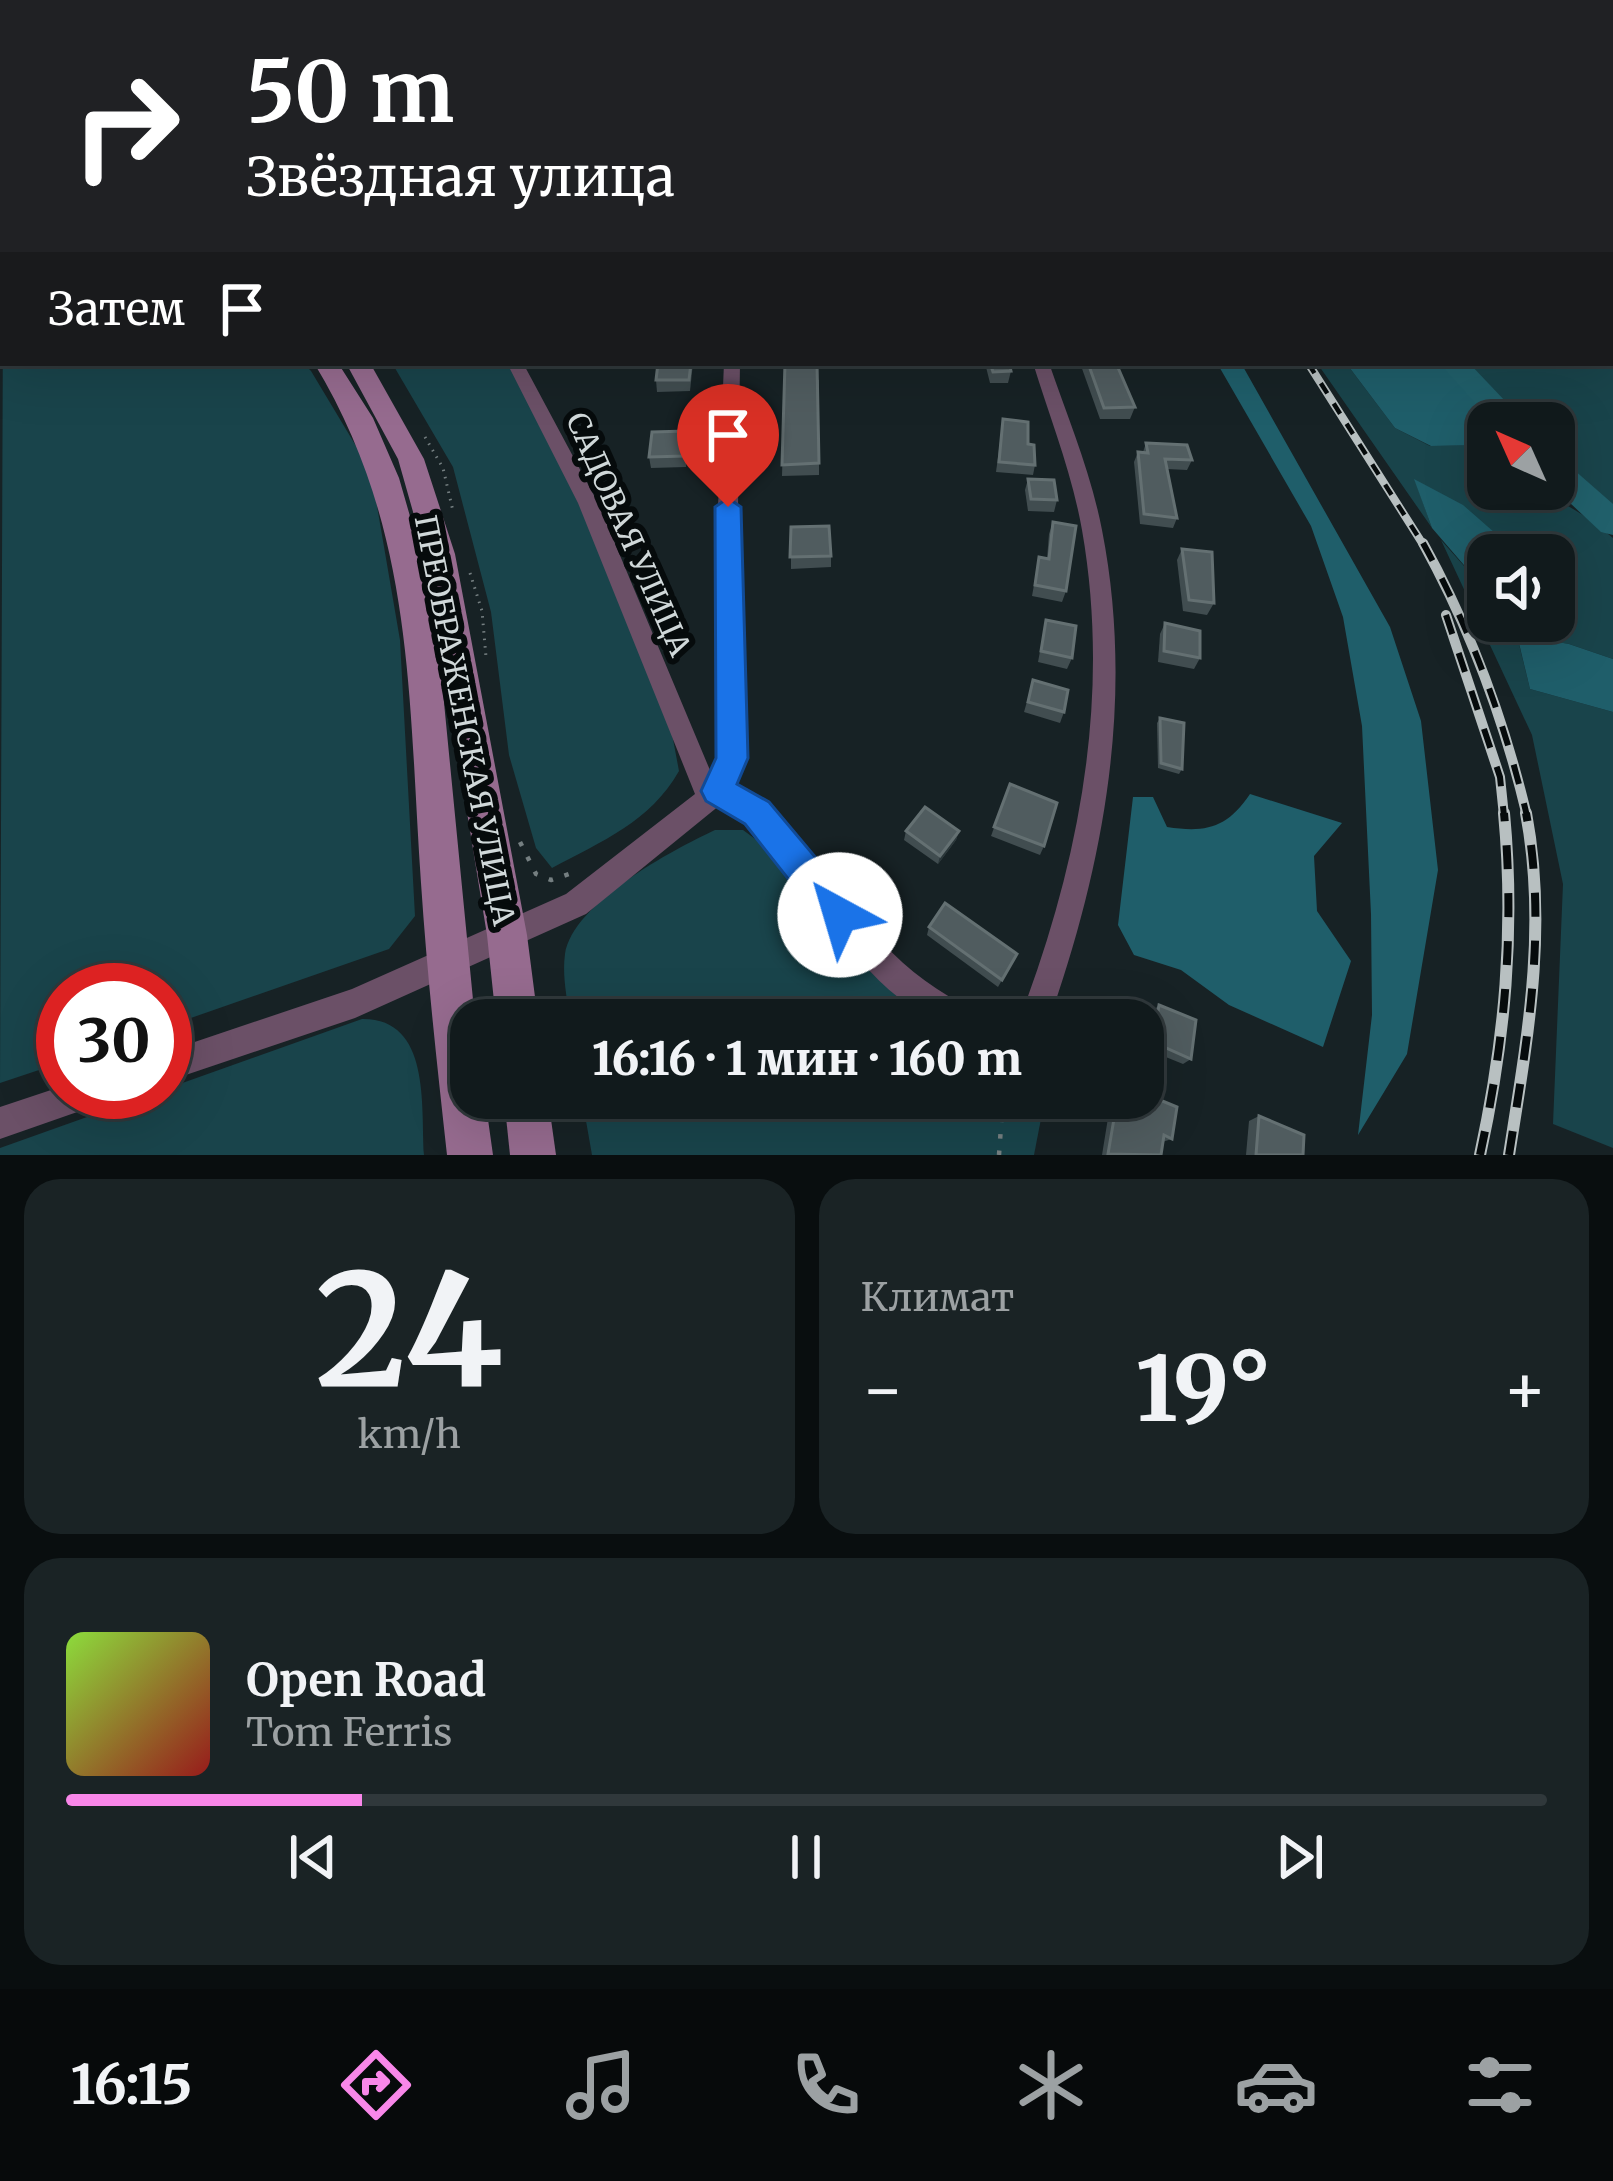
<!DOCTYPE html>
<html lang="ru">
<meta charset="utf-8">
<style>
:root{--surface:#111a1c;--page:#1a2325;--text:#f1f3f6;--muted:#9ca1a3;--line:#30383b;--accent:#f987e9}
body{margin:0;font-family:Merriweather,serif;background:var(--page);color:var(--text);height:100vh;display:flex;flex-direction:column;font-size:45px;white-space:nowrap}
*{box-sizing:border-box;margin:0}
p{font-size:39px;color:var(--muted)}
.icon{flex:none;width:66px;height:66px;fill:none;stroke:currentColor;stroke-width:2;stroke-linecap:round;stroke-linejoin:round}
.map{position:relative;height:1155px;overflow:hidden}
.sheet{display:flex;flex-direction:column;gap:24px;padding:24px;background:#090e0f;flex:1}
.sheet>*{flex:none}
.top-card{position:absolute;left:0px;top:0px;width:1614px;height:366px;box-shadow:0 12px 48px #0002,0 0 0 3px var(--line);background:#202124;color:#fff;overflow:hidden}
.needle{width:78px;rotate:315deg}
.tools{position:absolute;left:1467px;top:402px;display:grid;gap:24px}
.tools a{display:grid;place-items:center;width:108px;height:108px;border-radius:24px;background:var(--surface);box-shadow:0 12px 48px #0002,0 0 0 3px var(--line);font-size:60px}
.speed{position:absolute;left:36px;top:963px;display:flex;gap:24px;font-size:60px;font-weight:700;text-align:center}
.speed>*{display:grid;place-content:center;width:156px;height:156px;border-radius:50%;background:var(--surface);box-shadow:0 12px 48px #0002,0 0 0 3px var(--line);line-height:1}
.speed .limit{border:18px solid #d22;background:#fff;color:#111}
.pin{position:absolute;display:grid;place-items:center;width:102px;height:102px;color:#fff;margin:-123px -51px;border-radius:50% 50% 50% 0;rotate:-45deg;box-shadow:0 0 12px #0007}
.pin .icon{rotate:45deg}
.me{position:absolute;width:132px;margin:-66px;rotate:321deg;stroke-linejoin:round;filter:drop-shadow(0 0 9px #0008)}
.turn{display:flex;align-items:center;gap:42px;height:252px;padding:0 48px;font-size:54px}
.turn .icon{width:156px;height:156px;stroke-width:2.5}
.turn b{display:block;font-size:84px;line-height:102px}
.then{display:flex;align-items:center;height:114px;padding:0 48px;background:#0003;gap:24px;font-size:45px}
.big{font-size:90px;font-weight:800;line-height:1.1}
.sheet .tile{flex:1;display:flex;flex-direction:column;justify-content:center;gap:18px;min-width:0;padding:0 42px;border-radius:36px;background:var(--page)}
.sheet .dial{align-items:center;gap:0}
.dial b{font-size:156px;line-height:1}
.song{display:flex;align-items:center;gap:36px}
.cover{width:144px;height:144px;border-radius:18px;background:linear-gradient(135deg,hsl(90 70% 55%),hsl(0 70% 35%))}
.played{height:12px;border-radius:6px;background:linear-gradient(90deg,var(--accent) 20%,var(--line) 20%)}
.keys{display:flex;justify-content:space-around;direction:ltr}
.heat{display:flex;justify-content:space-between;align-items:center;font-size:66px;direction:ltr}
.sheet .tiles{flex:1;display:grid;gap:24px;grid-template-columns:1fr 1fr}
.tile:last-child{grid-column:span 2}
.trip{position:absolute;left:450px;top:999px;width:714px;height:120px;border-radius:36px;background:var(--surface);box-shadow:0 12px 48px #0002,0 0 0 3px var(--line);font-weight:800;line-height:120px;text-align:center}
.tab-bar{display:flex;height:192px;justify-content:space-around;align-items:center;background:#070a0b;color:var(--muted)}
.tab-bar .icon{width:84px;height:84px}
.tab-bar .active{color:var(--accent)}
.tab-bar b{font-size:54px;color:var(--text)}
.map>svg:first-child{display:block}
.green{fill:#19444b}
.forest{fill:#1f5e6a}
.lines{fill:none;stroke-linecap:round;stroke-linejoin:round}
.river{fill:#21606b;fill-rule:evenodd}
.path-far1{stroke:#757f81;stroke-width:3;stroke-dasharray:1.5 6;stroke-linecap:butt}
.path{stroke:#757f81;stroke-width:4.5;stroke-dasharray:4.5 12;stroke-linecap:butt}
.minor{fill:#6b5067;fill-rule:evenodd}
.secondary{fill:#966b8f;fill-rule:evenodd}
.rail-far2-casing{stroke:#b8c0c1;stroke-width:8}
.rail-far1-casing{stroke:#b8c0c1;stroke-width:10}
.rail-casing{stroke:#b8c0c1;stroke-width:12}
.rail-far2{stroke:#060b0c;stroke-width:4.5;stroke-dasharray:12;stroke-linecap:butt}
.rail-far1{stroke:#060b0c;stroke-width:6;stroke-dasharray:20;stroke-linecap:butt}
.rail{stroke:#060b0c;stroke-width:8;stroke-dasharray:24;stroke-linecap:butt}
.wall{fill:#414d50}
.shaded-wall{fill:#2a3639}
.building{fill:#505c5f;stroke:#647072;stroke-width:3}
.route{fill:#1a73e8;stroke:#114b97;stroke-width:3}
.labels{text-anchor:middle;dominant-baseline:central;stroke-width:12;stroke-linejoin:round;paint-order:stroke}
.street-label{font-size:30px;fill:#d0d8d9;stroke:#060b0c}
</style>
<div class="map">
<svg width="1613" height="1155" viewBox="0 0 1613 1155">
<rect width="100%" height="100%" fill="#172225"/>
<!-- green -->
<g class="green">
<path d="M 1611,262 L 1613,264 L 1613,517 L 1554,464 L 1554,423 L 1516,423 L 1458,363 L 1611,363 Z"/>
<path d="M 3,307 L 3,363 L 303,363 L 311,371 L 371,471 L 400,640 L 415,916 L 389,949 L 165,1027 L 165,990 L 63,990 L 63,1062 L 0,1083 Z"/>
<path d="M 392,363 L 515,363 L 663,686 L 679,771 C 650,822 602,841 552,868 L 536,848 L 509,755 L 491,612 L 453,467 Z"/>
<path d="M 1317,363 L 1346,363 L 1395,428 L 1430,446 L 1488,445 L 1488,489 C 1545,489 1569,502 1613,538 L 1613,659 L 1569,644 L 1517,636 L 1530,689 L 1613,712 L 1613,1148 L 1553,1124 L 1563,884 L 1532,735 L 1441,540 L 1488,593 L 1488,621 L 1554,621 L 1554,555 L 1516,555 L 1415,480 L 1432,528 Z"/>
<path d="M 715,830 L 743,830 L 778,856 L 855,957 L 914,1012 L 928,1020 L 570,1020 C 567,998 562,976 565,954 C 573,903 672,850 715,830 Z"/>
<path d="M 362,1019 C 431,1018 421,1106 424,1155 L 0,1155 L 0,1148 Z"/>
<path d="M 582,1098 L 1045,1098 L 1034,1155 L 592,1155 Z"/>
</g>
<!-- forest -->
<g class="forest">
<path d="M 1217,363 L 1241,363 L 1390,627 L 1421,721 L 1438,870 L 1407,1054 L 1358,1135 L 1372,1015 L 1371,914 L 1362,726 L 1343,617 L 1311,526 Z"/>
<path d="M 1346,363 L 1447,363 L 1505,423 L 1488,423 L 1488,445 L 1431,446 L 1395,428 Z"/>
<path d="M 1414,479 L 1463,505 L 1511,547 L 1516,555 L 1488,555 L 1488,593 L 1432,528 Z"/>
<path d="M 1517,635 L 1569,644 L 1613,659 L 1613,712 L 1530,689 Z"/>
<path d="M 1250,794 L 1342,823 L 1314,856 L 1317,911 L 1351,961 L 1323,1047 L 1229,1005 L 1181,970 L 1134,955 L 1118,925 L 1133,797 L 1153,797 L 1167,827 C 1206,833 1227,828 1250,794 Z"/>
</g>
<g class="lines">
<!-- river -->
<g class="river">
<path d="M 1439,363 L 1469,363 L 1526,423 L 1493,423 Z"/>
<path d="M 1554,459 L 1565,462 L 1613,504 L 1613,535 L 1601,532 L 1554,488 Z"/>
</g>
<!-- path-far1 -->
<g class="path-far1">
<path d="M 425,437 L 443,468 L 453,511"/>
<path d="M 470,573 L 482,611 L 486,657"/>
</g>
<!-- path -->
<g class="path">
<path d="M 520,842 L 536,874 L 551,880 L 578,871"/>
<path d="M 999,1155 L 1003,1098"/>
</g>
<!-- minor -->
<g class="minor">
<path d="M 3,294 L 3,304 L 0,305 L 0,295 Z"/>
<path d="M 507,363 L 523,363 L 598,503 L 712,775 L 720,757 L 718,507 L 724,363 L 740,363 L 738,507 L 744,757 L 733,786 C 798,819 834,889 882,942 C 909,972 939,992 973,1010 L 978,1020 C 963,1020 944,1023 931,1019 C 919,1016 909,1005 899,998 C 829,944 799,847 720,805 L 586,914 L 355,1018 L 165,1082 L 165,1052 L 352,989 L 566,894 L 695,794 L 578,503 Z"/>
<path d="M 1033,363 L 1049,363 C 1068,418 1091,473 1102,530 C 1134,693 1106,854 1053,1009 L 1048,1020 L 1009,1020 L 1014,1010 L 1027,999 C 1082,848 1110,690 1082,530 C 1072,473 1050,418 1033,363 Z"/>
<path d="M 63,1086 L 63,1092 L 108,1092 L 103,1103 L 0,1139 L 0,1107 Z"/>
</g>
<!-- secondary -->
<g class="secondary">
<rect x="0" y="172" width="3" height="12"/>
<path d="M 314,363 L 338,363 L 373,418 L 399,478 L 418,544 L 442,682 L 475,1020 L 471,1020 L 471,1098 L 485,1098 L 493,1155 L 447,1155 C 437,1064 427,974 421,883 C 408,696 415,529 314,363 Z"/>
<path d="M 346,363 L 370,363 L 424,459 L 455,554 L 527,935 L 538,1020 L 496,1020 L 487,935 L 425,554 L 398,459 Z"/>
<path d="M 504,1098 L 548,1098 L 556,1155 L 510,1155 Z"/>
</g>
<!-- rail-far2 casing -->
<g class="rail-far2-casing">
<path id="rail-far2" d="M 1308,363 L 1424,546"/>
</g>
<!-- rail-far1 casing -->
<g class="rail-far1-casing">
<g id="rail-far1">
<path d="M 1423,543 C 1471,630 1504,719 1527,816"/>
<path d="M 1446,615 L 1500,777 L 1504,816"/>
</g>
</g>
<!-- rail casing -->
<g class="rail-casing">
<g id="rail">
<path d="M 1480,1155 C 1505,1040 1515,930 1504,813"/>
<path d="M 1509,1155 C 1527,1040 1548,929 1526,813"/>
</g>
</g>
<!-- rail-far2 -->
<use href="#rail-far2" class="rail-far2"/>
<!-- rail-far1 -->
<use href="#rail-far1" class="rail-far1"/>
<!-- rail -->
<use href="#rail" class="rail"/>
</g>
<!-- wall -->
<g class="wall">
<path d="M 693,363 L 690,391 L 657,392 L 656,380 Z"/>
<path d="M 785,363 L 819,380 L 819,475 L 782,476 Z"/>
<path d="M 985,363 L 1009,363 L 1011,371 L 1008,383 L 990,383 Z"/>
<path d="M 1080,363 L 1116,363 L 1135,407 L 1130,419 L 1100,419 Z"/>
<path d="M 1003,419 L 1028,444 L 1035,465 L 1033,475 L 996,472 Z"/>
<path d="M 689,443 L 686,467 L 651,468 L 649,457 Z"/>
<path d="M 1146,443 L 1192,460 L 1187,470 L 1167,469 L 1177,518 L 1173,528 L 1140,524 L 1134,462 L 1138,452 L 1143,452 Z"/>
<path d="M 1028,479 L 1057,500 L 1054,512 L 1028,511 L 1025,490 Z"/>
<path d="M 1053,522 L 1066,591 L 1062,602 L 1032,596 L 1039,557 L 1047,559 L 1049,534 Z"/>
<path d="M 791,527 L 831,556 L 831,567 L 791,569 Z"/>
<path d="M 1182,549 L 1214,603 L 1207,615 L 1183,611 L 1177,560 Z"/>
<path d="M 1046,620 L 1072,658 L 1067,669 L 1038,662 Z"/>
<path d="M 1165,623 L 1200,658 L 1194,669 L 1158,662 L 1160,634 Z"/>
<path d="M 1033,680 L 1064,712 L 1060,723 L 1024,712 Z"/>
<path d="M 1160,718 L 1182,769 L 1179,774 L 1158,768 L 1157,723 Z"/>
<path d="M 1010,784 L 1044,846 L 1040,855 L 991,836 Z"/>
<path d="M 906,831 L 959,831 L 956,840 L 938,864 L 904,840 Z"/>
<path d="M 929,927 L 1017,954 L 998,987 L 927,935 Z"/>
<path d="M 1159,1005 L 1191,1059 L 1183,1064 L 1146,1049 L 1152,1012 Z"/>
<path d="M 1098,1098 L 1143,1098 L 1172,1139 L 1162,1142 L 1161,1155 L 1102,1155 L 1108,1118 L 1096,1113 Z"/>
<path d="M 1259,1116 L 1303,1155 L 1246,1155 L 1249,1121 Z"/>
</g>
<!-- shaded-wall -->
<path class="shaded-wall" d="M 959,831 L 956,840 L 938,864 L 940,856 Z"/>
<!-- building -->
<g class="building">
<path d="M 658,363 L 691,363 L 689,380 L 656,380 Z"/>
<path d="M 785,363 L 817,363 L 819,463 L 782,465 Z"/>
<path d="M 990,363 L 1009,363 L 1011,371 L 993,372 Z"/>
<path d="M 1088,363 L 1116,363 L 1135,407 L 1104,408 Z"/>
<path d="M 1003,419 L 1028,422 L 1028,444 L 1034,445 L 1035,465 L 999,462 Z"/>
<path d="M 687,431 L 685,456 L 649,457 L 652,432 Z"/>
<path d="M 1146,443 L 1187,445 L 1192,460 L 1165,459 L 1177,518 L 1144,514 L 1138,452 L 1148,453 Z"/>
<path d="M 1028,479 L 1054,480 L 1057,500 L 1031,499 Z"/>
<path d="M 1053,522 L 1076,526 L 1066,591 L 1035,585 L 1039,557 L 1049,559 Z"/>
<path d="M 829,526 L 831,556 L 790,557 L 791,527 Z"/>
<path d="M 1182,549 L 1212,552 L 1214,603 L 1189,600 Z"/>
<path d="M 1046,620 L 1076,626 L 1072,658 L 1041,651 Z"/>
<path d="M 1165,623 L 1200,631 L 1200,658 L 1164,651 Z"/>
<path d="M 1033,680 L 1068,690 L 1064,712 L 1028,702 Z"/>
<path d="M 1160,718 L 1184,723 L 1182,769 L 1161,763 Z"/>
<path d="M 1010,784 L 1057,803 L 1044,846 L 994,827 Z"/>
<path d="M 925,807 L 959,831 L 940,856 L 906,831 Z"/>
<path d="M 945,903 L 1017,954 L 1002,980 L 929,927 Z"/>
<path d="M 1159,1005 L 1196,1020 L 1191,1059 L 1153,1042 Z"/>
<path d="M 1143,1093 L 1177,1107 L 1172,1139 L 1164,1135 L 1161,1155 L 1108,1154 L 1115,1113 L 1102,1108 L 1104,1098 L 1143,1098 Z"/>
<path d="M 1259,1116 L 1304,1135 L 1303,1155 L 1256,1155 Z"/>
</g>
<!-- sky -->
<linearGradient id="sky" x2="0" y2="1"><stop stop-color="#0d1314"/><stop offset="0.5" stop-color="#364451"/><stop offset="1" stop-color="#364451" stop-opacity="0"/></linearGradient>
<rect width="1613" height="321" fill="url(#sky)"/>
<!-- route -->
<path class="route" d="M 728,498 L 741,507 L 748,758 L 737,784 L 769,802 L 853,902 L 858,915 L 853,928 L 840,933 L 827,928 L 745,824 L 706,801 L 701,791 L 716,758 L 715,507 Z"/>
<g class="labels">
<!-- street labels -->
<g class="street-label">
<text transform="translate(629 534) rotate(66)">САДОВАЯ УЛИЦА</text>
<text transform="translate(465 720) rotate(79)">ПРЕОБРАЖЕНСКАЯ УЛИЦА</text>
</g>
</g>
</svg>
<div class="tools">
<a><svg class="needle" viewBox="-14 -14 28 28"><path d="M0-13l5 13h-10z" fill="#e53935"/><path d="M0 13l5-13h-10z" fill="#9ca1a3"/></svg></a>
<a><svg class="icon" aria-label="sound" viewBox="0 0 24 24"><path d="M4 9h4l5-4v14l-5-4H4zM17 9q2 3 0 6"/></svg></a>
</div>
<div class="speed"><div class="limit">30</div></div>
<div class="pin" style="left:728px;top:507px;background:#d93025"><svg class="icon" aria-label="arrive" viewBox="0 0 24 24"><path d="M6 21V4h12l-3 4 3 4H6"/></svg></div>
<svg class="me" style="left:840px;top:915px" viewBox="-20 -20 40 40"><circle r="19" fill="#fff"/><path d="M0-13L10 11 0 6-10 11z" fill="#1a73e8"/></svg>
<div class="trip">16:16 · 1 мин · 160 m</div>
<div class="top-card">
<div class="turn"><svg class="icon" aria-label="right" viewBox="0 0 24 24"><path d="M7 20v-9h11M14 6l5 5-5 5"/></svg><div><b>50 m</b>Звёздная улица</div></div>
<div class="then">Затем<svg class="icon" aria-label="arrive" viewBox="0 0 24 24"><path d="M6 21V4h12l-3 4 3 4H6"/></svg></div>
</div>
</div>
<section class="sheet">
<div class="tiles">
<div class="tile dial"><b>24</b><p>km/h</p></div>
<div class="tile"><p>Климат</p>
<div class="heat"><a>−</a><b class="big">19°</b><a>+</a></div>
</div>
<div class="tile">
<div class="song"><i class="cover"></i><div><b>Open Road</b><p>Tom Ferris</p></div></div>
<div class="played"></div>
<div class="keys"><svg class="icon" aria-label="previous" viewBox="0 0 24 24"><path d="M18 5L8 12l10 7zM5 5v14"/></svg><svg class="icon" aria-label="pause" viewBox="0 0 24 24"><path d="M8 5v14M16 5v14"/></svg><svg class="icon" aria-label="next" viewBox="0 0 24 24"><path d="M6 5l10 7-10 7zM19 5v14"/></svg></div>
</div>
</div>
</section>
<nav class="tab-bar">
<b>16:15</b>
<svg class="icon active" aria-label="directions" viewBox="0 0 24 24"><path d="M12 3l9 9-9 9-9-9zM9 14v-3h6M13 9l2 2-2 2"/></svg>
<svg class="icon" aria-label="music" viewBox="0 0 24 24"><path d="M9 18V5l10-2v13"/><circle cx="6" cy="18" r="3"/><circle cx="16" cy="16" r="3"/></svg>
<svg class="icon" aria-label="phone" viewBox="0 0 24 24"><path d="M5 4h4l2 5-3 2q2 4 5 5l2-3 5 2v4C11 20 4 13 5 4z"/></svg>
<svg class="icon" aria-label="climate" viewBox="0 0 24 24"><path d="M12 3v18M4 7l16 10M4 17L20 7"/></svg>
<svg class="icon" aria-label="car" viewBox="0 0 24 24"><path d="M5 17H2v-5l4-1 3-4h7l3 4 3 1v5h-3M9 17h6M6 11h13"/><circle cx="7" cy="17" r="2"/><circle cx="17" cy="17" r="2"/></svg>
<svg class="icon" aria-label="filters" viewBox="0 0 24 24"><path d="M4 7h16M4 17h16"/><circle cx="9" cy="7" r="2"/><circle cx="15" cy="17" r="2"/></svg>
</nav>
